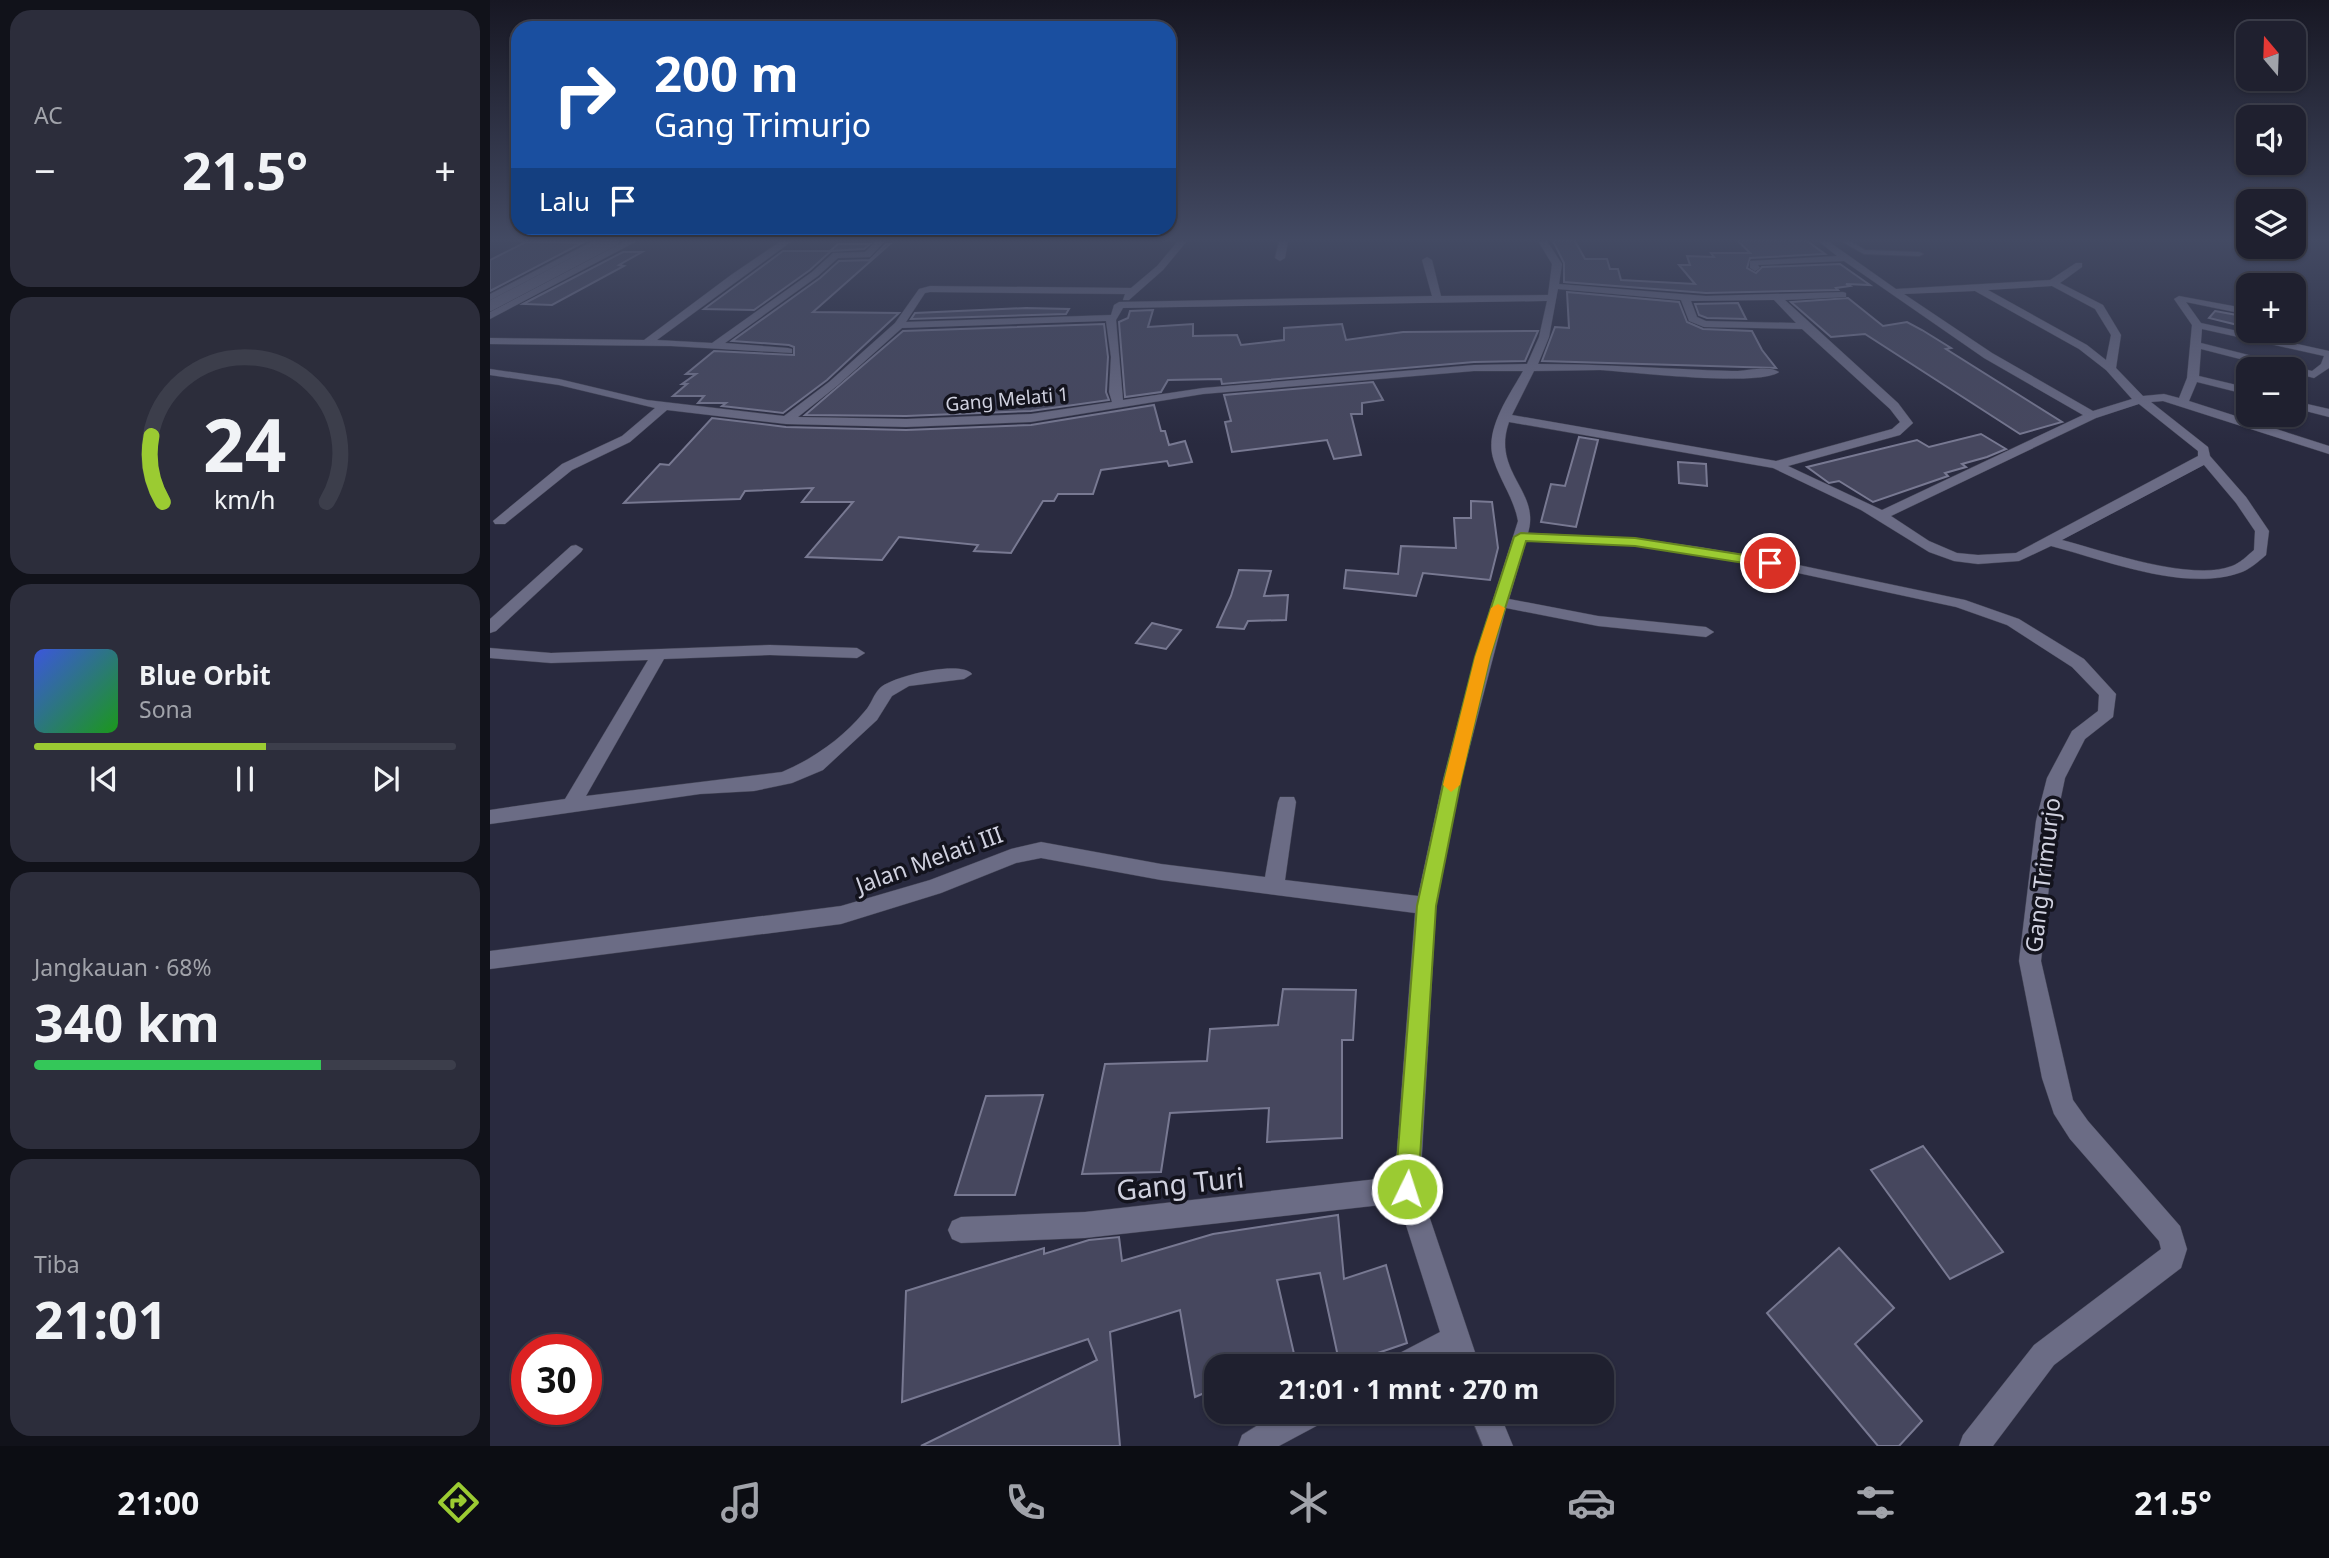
<!DOCTYPE html>
<html lang="id">
<meta charset="utf-8">
<style>
:root{--surface:#1f202f;--page:#2c2d3b;--text:#f1f3f6;--muted:#a1a3aa;--line:#3c3e4b;--accent:#9bcb32}
body{margin:0;font-family:"Noto Sans",sans-serif;background:var(--page);color:var(--text);height:100vh;display:flex;flex-direction:column;font-size:26px;white-space:nowrap}
*{box-sizing:border-box;margin:0}
p{font-size:23px;color:var(--muted)}
.icon{flex:none;width:38px;height:38px;fill:none;stroke:currentColor;stroke-width:2;stroke-linecap:round;stroke-linejoin:round}
.map{position:relative;flex:1;overflow:hidden}
.details{display:flex;flex-direction:column;gap:10px;padding:10px;background:#11121a;width:490px}
.details>*{flex:none}
.hud{position:absolute;left:21px;top:21px;width:665px;height:214px;border-radius:21px;box-shadow:0 2px 5px #0004,0 0 0 2px var(--line);background:#1a4fa0;color:#fff;overflow:hidden}
.needle{width:46px;rotate:341deg}
.buttons{position:absolute;left:1746px;top:21px;display:grid;gap:14px}
.buttons a{display:grid;place-items:center;width:70px;height:70px;border-radius:14px;background:var(--surface);box-shadow:0 2px 5px #0004,0 0 0 2px var(--line);font-size:35px}
.speed{position:absolute;left:21px;top:1334px;display:flex;gap:14px;font-size:35px;font-weight:700;text-align:center}
.speed>*{display:grid;place-content:center;width:91px;height:91px;border-radius:50%;background:var(--surface);box-shadow:0 2px 5px #0004,0 0 0 2px var(--line);line-height:1}
.speed .limit{border:10px solid #d22;background:#fff;color:#111}
.pin{position:absolute;display:grid;place-items:center;width:60px;height:60px;color:#fff;margin:-30px;border:4px solid #fff;border-radius:50%;box-shadow:0 2px 7px #0007}
.me{position:absolute;width:77px;margin:-38px;rotate:4deg;stroke-linejoin:round;filter:drop-shadow(0 0 5px #0008)}
.turn{display:flex;align-items:center;gap:24px;height:147px;padding:0 28px;font-size:32px}
.turn .icon{width:91px;height:91px;stroke-width:2.5}
.turn b{display:block;font-size:49px;line-height:60px}
.then{display:flex;align-items:center;height:66px;padding:0 28px;background:#0003;gap:14px;font-size:26px}
.big{font-size:52px;font-weight:700;line-height:1.1}
.details .widget{flex:1;display:flex;flex-direction:column;justify-content:center;gap:10px;min-width:0;padding:0 24px;border-radius:21px;background:var(--page)}
.details .dial{align-items:center;gap:0}
.dial svg{height:182px;overflow:visible;fill:none;stroke:var(--line);stroke-width:7;stroke-linecap:round;text-anchor:middle}
.dial text{fill:var(--text);stroke:none}
.song{display:flex;align-items:center;gap:21px}
.cover{width:84px;height:84px;border-radius:10px;background:linear-gradient(135deg,hsl(230 70% 55%),hsl(120 70% 35%))}
.played{height:7px;border-radius:4px;background:linear-gradient(90deg,var(--accent) 55%,var(--line) 55%)}
.keys{display:flex;justify-content:space-around;direction:ltr}
.heat{display:flex;justify-content:space-between;align-items:center;font-size:38px;direction:ltr}
.charge{height:10px;border-radius:5px;background:linear-gradient(90deg,#34c759 68%,var(--line) 0)}
.trip{position:absolute;left:714px;top:1354px;width:410px;height:70px;border-radius:21px;background:var(--surface);box-shadow:0 2px 5px #0004,0 0 0 2px var(--line);font-weight:700;line-height:70px;text-align:center}
.menu{display:flex;height:112px;justify-content:space-around;align-items:center;background:#0c0d13;color:var(--muted)}
.menu .icon{width:49px;height:49px}
.menu .selected{color:var(--accent)}
.menu b{font-size:32px;color:var(--text)}
main{display:flex;flex:1;min-height:0}
.map>svg:first-child{display:block}
.building{fill:#46475e;stroke:#787992;stroke-width:2}
.lines{fill:none;stroke-linecap:round;stroke-linejoin:round}
.lane-casing{stroke:#434455;stroke-width:2}
.street-casing{stroke:#434455;stroke-width:1}
.secondary-casing{stroke:#434455;stroke-width:1}
.lane{fill:#6b6c85;fill-rule:evenodd}
.street{fill:#6b6c85;fill-rule:evenodd}
.secondary{fill:#6b6c85;fill-rule:evenodd}
.secondary-bridge-casing{stroke:#434455;stroke-width:10;stroke-linecap:butt}
.secondary-bridge{stroke:#6b6c85;stroke-width:10}
.route{fill:#9bcb32;stroke:#658420;stroke-width:2}
.slow{fill:#f59e0b}
.labels{text-anchor:middle;dominant-baseline:central;stroke-width:7;stroke-linejoin:round;paint-order:stroke}
.far-street-label{font-size:19px;fill:#d0d1df;stroke:#13131d}
.street-label{font-size:23px;fill:#d0d1df;stroke:#13131d}
.near-street-label{font-size:28px;fill:#d0d1df;stroke:#13131d}
</style>
<main>
<section class="details">
<div class="widget"><p>AC</p>
<div class="heat"><a>−</a><b class="big">21.5°</b><a>+</a></div>
</div>
<div class="widget dial"><svg viewBox="0 0 100 80">
<path d="M14 69A42 42 0 1 1 86 69"/>
<path d="M14 69A42 42 0 0 1 9 40" stroke="#9bcb32"/>
<text x="50" y="56" font-size="32" font-weight="700">24</text>
<text x="50" y="72" font-size="11">km/h</text>
</svg></div>
<div class="widget">
<div class="song"><i class="cover"></i><div><b>Blue Orbit</b><p>Sona</p></div></div>
<div class="played"></div>
<div class="keys"><svg class="icon" aria-label="previous" viewBox="0 0 24 24"><path d="M18 5L8 12l10 7zM5 5v14"/></svg><svg class="icon" aria-label="pause" viewBox="0 0 24 24"><path d="M8 5v14M16 5v14"/></svg><svg class="icon" aria-label="next" viewBox="0 0 24 24"><path d="M6 5l10 7-10 7zM19 5v14"/></svg></div>
</div>
<div class="widget"><p>Jangkauan · 68%</p><b class="big">340 km</b><div class="charge"></div></div>
<div class="widget"><p>Tiba</p><b class="big">21:01</b></div>
</section>
<div class="map">
<svg width="1839" height="1446" viewBox="0 0 1839 1446">
<rect width="100%" height="100%" fill="#292a3f"/>
<!-- building -->
<g class="building">
<path d="M 38,241 L 92,243 L 0,291 L 0,260 Z"/>
<path d="M 1063,241 L 1085,241 L 1095,259 L 1117,259 L 1120,269 L 1128,269 L 1131,280 L 1205,284 L 1189,265 L 1200,265 L 1197,256 L 1224,257 L 1221,253 L 1260,253 L 1248,241 L 1317,241 L 1335,254 L 1260,258 L 1257,268 L 1266,273 L 1272,267 L 1350,264 L 1380,285 L 1356,284 L 1360,286 L 1346,288 L 1348,290 L 1216,293 L 1074,282 L 1074,263 Z"/>
<path d="M 348,244 L 380,244 L 374,249 L 341,251 L 320,270 L 264,310 L 214,309 L 293,251 L 340,251 Z"/>
<path d="M 396,244 L 400,244 L 323,312 L 409,313 L 337,380 L 293,413 L 232,406 L 236,403 L 208,403 L 214,396 L 183,396 L 197,384 L 192,384 L 206,374 L 196,374 L 224,351 L 304,355 L 304,347 L 299,345 L 242,341 L 330,278 L 349,261 L 380,260 Z"/>
<path d="M 133,252 L 152,252 L 129,265 L 134,266 L 62,305 L 33,304 Z"/>
<path d="M 1077,292 L 1189,302 L 1197,322 L 1213,329 L 1262,331 L 1272,350 L 1286,368 L 1052,361 L 1065,327 L 1079,328 Z"/>
<path d="M 1358,298 L 1393,326 L 1417,322 L 1432,330 L 1461,348 L 1456,349 L 1572,422 L 1530,434 L 1375,334 L 1341,337 L 1301,302 Z"/>
<path d="M 1248,303 L 1256,319 L 1217,318 L 1209,315 L 1205,304 Z"/>
<path d="M 536,308 L 579,309 L 576,314 L 421,319 L 425,313 Z"/>
<path d="M 663,310 L 658,327 L 703,324 L 703,336 L 747,335 L 751,345 L 794,340 L 794,328 L 852,324 L 856,340 L 913,332 L 1048,331 L 1035,361 L 984,362 L 732,384 L 731,379 L 678,380 L 671,392 L 635,397 L 629,322 L 638,318 L 640,311 Z"/>
<path d="M 1725,311 L 1758,317 L 1752,326 L 1719,318 Z"/>
<path d="M 614,324 L 618,357 L 616,392 L 619,400 L 541,411 L 416,416 L 315,415 L 413,331 Z"/>
<path d="M 883,382 L 893,400 L 872,403 L 872,414 L 861,414 L 871,455 L 844,459 L 837,440 L 742,452 L 735,422 L 741,421 L 734,395 Z"/>
<path d="M 664,405 L 671,431 L 675,431 L 679,445 L 695,441 L 702,462 L 679,466 L 677,461 L 611,470 L 603,494 L 568,494 L 564,501 L 553,501 L 521,553 L 484,551 L 488,545 L 409,537 L 392,560 L 316,557 L 363,502 L 312,502 L 323,488 L 255,491 L 250,499 L 134,503 L 170,464 L 179,465 L 222,418 L 296,427 L 416,430 L 541,425 Z"/>
<path d="M 1491,434 L 1516,449 L 1497,457 L 1472,464 L 1476,467 L 1455,473 L 1458,476 L 1383,502 L 1349,481 L 1339,483 L 1317,467 L 1427,440 L 1439,447 Z"/>
<path d="M 1089,437 L 1108,440 L 1086,527 L 1051,522 L 1061,484 L 1075,486 Z"/>
<path d="M 1188,462 L 1216,464 L 1217,486 L 1189,483 Z"/>
<path d="M 981,501 L 1002,502 L 1008,548 L 1000,580 L 933,573 L 926,596 L 854,588 L 856,570 L 908,574 L 911,546 L 966,548 L 964,518 L 981,518 Z"/>
<path d="M 749,570 L 781,571 L 774,596 L 798,595 L 796,620 L 758,621 L 754,629 L 727,627 L 741,596 Z"/>
<path d="M 662,623 L 691,630 L 676,649 L 646,643 Z"/>
<path d="M 793,989 L 866,990 L 863,1040 L 852,1040 L 852,1138 L 777,1142 L 779,1108 L 680,1113 L 671,1172 L 592,1174 L 615,1064 L 717,1061 L 720,1029 L 788,1025 Z"/>
<path d="M 553,1095 L 525,1195 L 465,1195 L 496,1096 Z"/>
<path d="M 1433,1146 L 1513,1252 L 1460,1279 L 1381,1170 Z"/>
<path d="M 848,1215 L 854,1279 L 896,1265 L 917,1343 L 850,1366 L 830,1273 L 787,1280 L 805,1358 L 781,1367 L 726,1367 L 726,1388 L 705,1397 L 690,1310 L 620,1332 L 630,1446 L 431,1446 L 607,1360 L 598,1339 L 412,1402 L 416,1291 L 554,1248 L 554,1254 L 599,1240 L 629,1237 L 632,1261 L 723,1234 Z"/>
<path d="M 1349,1248 L 1404,1308 L 1365,1344 L 1432,1421 L 1409,1446 L 1388,1446 L 1277,1313 Z"/>
</g>
<g class="lines">
<!-- lane casing -->
<g class="lane-casing">
<path id="lane" d="M 1351,241 L 1360,241 L 1375,250 L 1429,252 L 1433,254 L 1429,256 L 1374,254 Z"/>
</g>
<!-- street casing -->
<g class="street-casing">
<g id="street">
<path d="M 291,241 L 302,241 L 167,340 L 222,343 L 322,272 L 343,253 L 375,252 L 386,241 L 395,241 L 380,257 L 348,258 L 328,276 L 235,343 L 298,348 L 302,349 L 302,353 L 181,346 L 0,344 L 0,338 L 154,340 L 241,275 Z"/>
<path d="M 688,241 L 697,241 L 673,270 L 639,300 L 633,300 L 635,294 L 440,292 L 435,293 L 416,322 L 621,315 L 624,305 L 629,302 L 942,296 L 932,260 L 937,257 L 942,260 L 951,296 L 1058,295 L 1062,264 L 1048,241 L 1057,241 L 1072,264 L 1069,284 L 1216,296 L 1353,292 L 1356,293 L 1356,297 L 1295,300 L 1408,403 L 1423,423 L 1410,435 L 1298,466 L 1392,510 L 1593,415 L 1494,358 L 1354,261 L 1268,265 L 1270,268 L 1265,271 L 1260,268 L 1260,261 L 1347,256 L 1328,241 L 1338,241 L 1406,289 L 1560,280 L 1586,263 L 1592,263 L 1592,267 L 1570,283 L 1613,305 L 1631,335 L 1626,368 L 1653,396 L 1674,394 L 1689,398 L 1697,378 L 1702,325 L 1684,299 L 1689,296 L 1759,309 L 1759,315 L 1696,302 L 1711,323 L 1839,351 L 1839,368 L 1824,378 L 1804,373 L 1804,369 L 1789,369 L 1711,349 L 1709,376 L 1759,388 L 1759,395 L 1707,382 L 1699,401 L 1839,446 L 1839,454 L 1673,401 L 1661,402 L 1718,447 L 1720,456 L 1756,497 L 1779,531 L 1776,555 C 1768,562 1759,570 1749,573 C 1694,592 1615,560 1561,546 L 1529,561 L 1488,564 L 1464,561 L 1439,552 L 1371,510 L 1283,468 L 1019,422 C 1001,472 1051,491 1038,533 L 1145,538 L 1209,547 L 1280,559 L 1475,600 L 1529,619 L 1594,659 L 1626,694 L 1623,717 L 1595,739 L 1575,778 L 1566,821 L 1551,961 L 1583,1100 L 1598,1121 L 1690,1226 L 1697,1249 L 1691,1268 L 1564,1365 L 1503,1446 L 1469,1446 L 1473,1435 L 1544,1345 L 1671,1249 L 1669,1241 L 1580,1139 L 1564,1114 L 1552,1078 L 1529,961 L 1546,821 L 1557,778 L 1582,731 L 1608,711 L 1609,695 L 1582,667 L 1517,625 L 1466,607 L 1280,567 L 1209,555 L 1145,546 L 1036,541 L 1019,599 L 1108,616 L 1216,627 L 1224,632 L 1216,637 L 1108,626 L 1016,608 L 971,780 L 946,906 L 930,1189 L 990,1367 L 961,1367 L 959,1359 L 943,1367 L 898,1367 L 902,1357 L 950,1332 L 909,1203 L 595,1238 L 471,1243 L 462,1239 L 458,1230 L 462,1221 L 471,1217 L 595,1212 L 905,1177 L 925,913 L 671,880 L 551,858 L 526,863 L 451,893 L 351,924 L 0,969 L 0,951 L 351,906 L 440,880 L 521,849 L 551,842 L 671,864 L 775,877 L 788,802 L 790,797 L 804,797 L 806,802 L 795,880 L 928,896 L 953,780 L 985,657 L 1028,521 C 1024,499 1011,482 1004,461 C 993,431 1019,396 1033,371 L 984,371 L 713,394 L 541,422 L 416,427 L 296,424 L 177,410 L 140,442 L 82,470 L 15,524 L 5,524 L 3,521 L 72,464 L 132,436 L 165,408 L 69,385 L 0,375 L 0,369 L 69,379 L 157,400 L 294,416 L 339,382 L 405,323 L 429,289 L 440,286 L 641,288 L 667,266 ZM 1562,286 L 1605,309 L 1621,335 L 1616,360 L 1597,345 L 1498,290 ZM 1068,289 L 1191,300 L 1199,321 L 1214,327 L 1312,329 L 1400,409 L 1410,422 L 1402,429 L 1286,461 L 1022,415 L 1044,371 C 1066,371 1088,370 1110,370 C 1142,372 1268,387 1289,372 C 1278,364 1255,372 1242,371 C 1177,369 1113,364 1048,364 L 1059,337 ZM 1485,291 L 1589,349 L 1616,370 L 1642,399 L 1603,411 L 1502,353 L 1414,294 ZM 1284,300 L 1306,323 L 1216,321 L 1207,317 L 1201,301 ZM 1057,301 L 1049,337 L 1037,364 L 984,365 L 713,388 L 633,400 L 626,320 L 633,308 ZM 616,321 L 621,357 L 619,392 L 622,402 L 541,414 L 416,419 L 308,417 L 347,386 L 412,328 ZM 1712,329 L 1834,356 L 1831,364 L 1822,371 L 1711,343 ZM 1649,404 L 1708,451 L 1708,456 L 1526,553 L 1488,555 L 1467,553 L 1439,541 L 1401,516 L 1606,418 ZM 1714,465 L 1746,503 L 1765,531 L 1764,550 C 1757,556 1750,563 1742,566 C 1701,582 1614,551 1572,540 Z"/>
<path d="M 789,241 L 798,241 L 795,258 L 790,261 L 785,258 Z"/>
<path d="M 1804,401 L 1839,409 L 1839,417 L 1804,408 Z"/>
<path d="M 86,545 L 93,549 L 91,552 L 6,631 L 0,633 L 0,619 L 81,546 Z"/>
<path d="M 280,645 L 367,648 L 375,653 L 367,658 L 280,655 L 174,659 L 96,796 L 292,772 C 323,759 353,738 375,711 C 381,705 383,695 390,688 C 403,676 471,660 482,674 L 474,679 L 419,686 L 402,696 L 387,720 L 333,770 L 302,783 L 264,791 L 210,794 L 0,824 L 0,810 L 75,799 L 158,660 L 61,663 L 0,658 L 0,648 L 61,653 Z"/>
<path d="M 789,1412 L 836,1412 L 832,1423 L 789,1446 L 748,1446 L 752,1435 Z"/>
<path d="M 979,1412 L 1009,1412 L 1023,1446 L 993,1446 Z"/>
</g>
</g>
<!-- secondary casing -->
<g class="secondary-casing">
<g id="secondary">
<path d="M 103,241 L 115,241 L 0,301 L 0,294 Z"/>
<path d="M 135,241 L 147,241 L 0,319 L 0,312 Z"/>
</g>
</g>
<!-- lane -->
<use href="#lane" class="lane"/>
<!-- street -->
<use href="#street" class="street"/>
<!-- secondary -->
<use href="#secondary" class="secondary"/>
<!-- secondary-bridge casing -->
<g class="secondary-bridge-casing">
<path id="secondary-bridge" d="M 0,306 L 124,241"/>
</g>
<!-- secondary-bridge -->
<use href="#secondary-bridge" class="secondary-bridge"/>
</g>
<!-- sky -->
<linearGradient id="sky" x2="0" y2="1"><stop stop-color="#171723"/><stop offset="0.54" stop-color="#434a63"/><stop offset="1" stop-color="#434a63" stop-opacity="0"/></linearGradient>
<rect width="1839" height="444" fill="url(#sky)"/>
<!-- route -->
<path class="route" d="M 1031,533 L 1145,538 L 1280,559 L 1287,563 L 1280,567 L 1145,546 L 1036,541 L 1000,657 L 971,780 L 946,906 L 928,1189 L 925,1197 L 917,1201 L 908,1197 L 905,1189 L 927,906 L 954,780 L 985,657 L 1024,537 Z"/>
<!-- slow -->
<path class="slow" d="M 1008,604 L 1015,608 L 1000,657 L 970,785 L 961,792 L 953,785 L 985,657 L 1001,608 Z"/>
<g class="labels">
<!-- far-street labels -->
<g class="far-street-label">
<text transform="translate(517 399) rotate(-5)">Gang Melati 1</text>
</g>
<!-- street labels -->
<g class="street-label">
<text transform="translate(439 859) rotate(-20)">Jalan Melati III</text>
<text transform="translate(1552 875) rotate(-83)">Gang Trimurjo</text>
</g>
<!-- near-street labels -->
<g class="near-street-label">
<text transform="translate(690 1183) rotate(-6)">Gang Turi</text>
</g>
</g>
</svg>
<div class="buttons">
<a><svg class="needle" viewBox="-14 -14 28 28"><path d="M0-13l5 13h-10z" fill="#e53935"/><path d="M0 13l5-13h-10z" fill="#a1a3aa"/></svg></a>
<a><svg class="icon" aria-label="sound" viewBox="0 0 24 24"><path d="M4 9h4l5-4v14l-5-4H4zM17 9q2 3 0 6"/></svg></a>
<a><svg class="icon" aria-label="layers" viewBox="0 0 24 24"><path d="M12 4l9 5-9 5-9-5zM3 14l9 5 9-5"/></svg></a>
<a>+</a>
<a>−</a>
</div>
<div class="speed"><div class="limit">30</div></div>
<div class="pin" style="left:1280px;top:563px;background:#d93025"><svg class="icon" aria-label="arrive" viewBox="0 0 24 24"><path d="M6 21V4h12l-3 4 3 4H6"/></svg></div>
<svg class="me" style="left:917px;top:1189px" viewBox="-20 -20 40 40"><circle r="17" fill="#9bcb32" stroke="#fff" stroke-width="3"/><path d="M0-11L8 9 0 5-8 9z" fill="#fff"/></svg>
<div class="trip">21:01 · 1 mnt · 270 m</div>
<div class="hud">
<div class="turn"><svg class="icon" aria-label="right" viewBox="0 0 24 24"><path d="M7 20v-9h11M14 6l5 5-5 5"/></svg><div><b>200 m</b>Gang Trimurjo</div></div>
<div class="then">Lalu<svg class="icon" aria-label="arrive" viewBox="0 0 24 24"><path d="M6 21V4h12l-3 4 3 4H6"/></svg></div>
</div>
</div>
</main>
<nav class="menu">
<b>21:00</b>
<svg class="icon selected" aria-label="directions" viewBox="0 0 24 24"><path d="M12 3l9 9-9 9-9-9zM9 14v-3h6M13 9l2 2-2 2"/></svg>
<svg class="icon" aria-label="music" viewBox="0 0 24 24"><path d="M9 18V5l10-2v13"/><circle cx="6" cy="18" r="3"/><circle cx="16" cy="16" r="3"/></svg>
<svg class="icon" aria-label="phone" viewBox="0 0 24 24"><path d="M5 4h4l2 5-3 2q2 4 5 5l2-3 5 2v4C11 20 4 13 5 4z"/></svg>
<svg class="icon" aria-label="climate" viewBox="0 0 24 24"><path d="M12 3v18M4 7l16 10M4 17L20 7"/></svg>
<svg class="icon" aria-label="car" viewBox="0 0 24 24"><path d="M5 17H2v-5l4-1 3-4h7l3 4 3 1v5h-3M9 17h6M6 11h13"/><circle cx="7" cy="17" r="2"/><circle cx="17" cy="17" r="2"/></svg>
<svg class="icon" aria-label="filters" viewBox="0 0 24 24"><path d="M4 7h16M4 17h16"/><circle cx="9" cy="7" r="2"/><circle cx="15" cy="17" r="2"/></svg>
<b>21.5°</b>
</nav>
